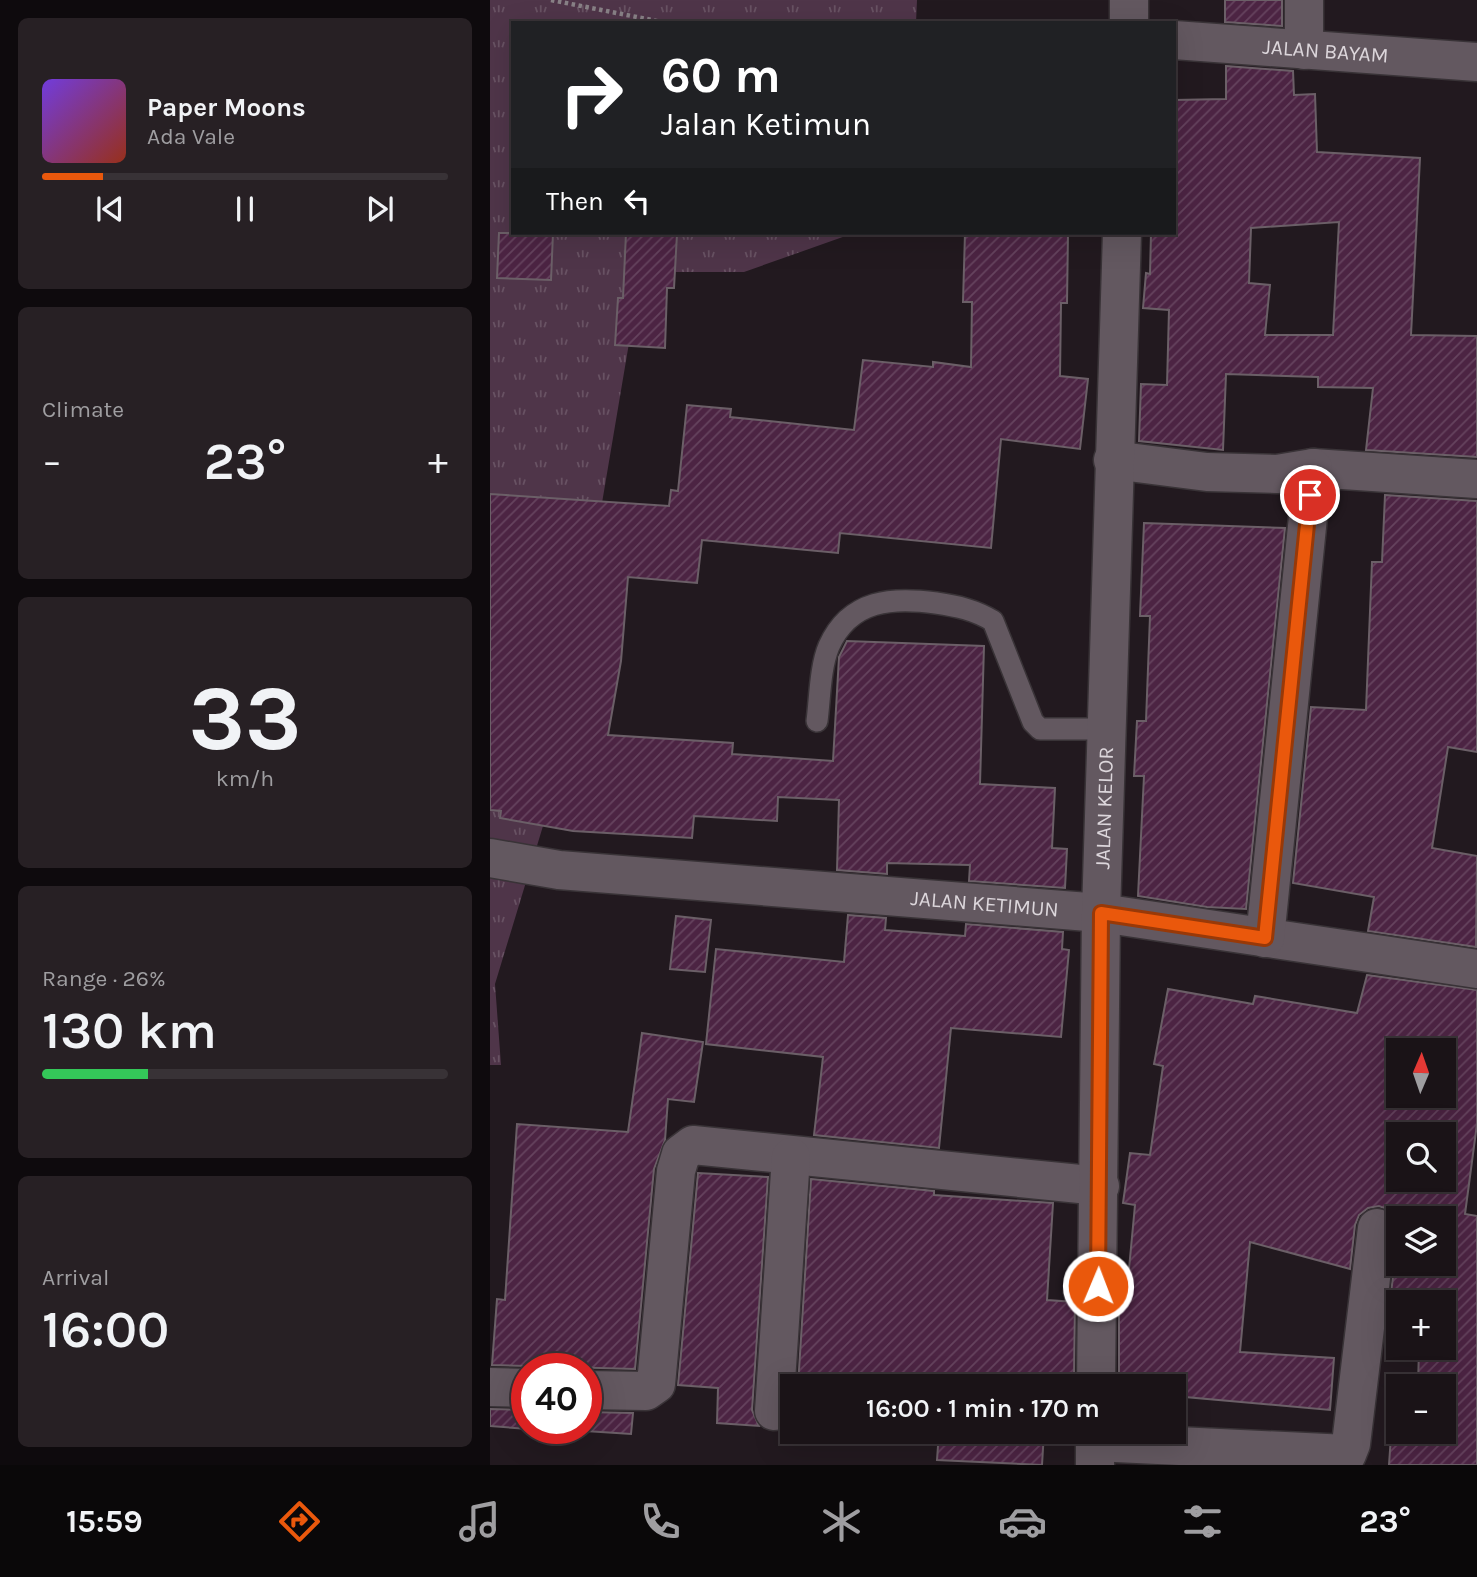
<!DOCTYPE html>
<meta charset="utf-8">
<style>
:root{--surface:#1a1317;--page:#272024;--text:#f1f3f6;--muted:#9f9ea1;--line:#383236;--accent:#ea580c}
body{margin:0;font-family:Karla,sans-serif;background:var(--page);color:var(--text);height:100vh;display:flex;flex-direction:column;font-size:26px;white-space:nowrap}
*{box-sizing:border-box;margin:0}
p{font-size:23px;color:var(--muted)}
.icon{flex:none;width:38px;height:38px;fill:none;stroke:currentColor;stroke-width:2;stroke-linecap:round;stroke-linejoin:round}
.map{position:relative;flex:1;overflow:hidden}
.sheet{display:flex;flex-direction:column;gap:18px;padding:18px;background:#0e0a0d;width:490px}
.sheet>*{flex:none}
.guide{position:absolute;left:21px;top:21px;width:665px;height:214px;border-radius:0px;box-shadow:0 7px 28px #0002,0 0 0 2px var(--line);background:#202124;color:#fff;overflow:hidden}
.needle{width:46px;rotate:2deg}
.buttons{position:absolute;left:896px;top:1038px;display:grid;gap:14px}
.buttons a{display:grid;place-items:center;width:70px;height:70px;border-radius:0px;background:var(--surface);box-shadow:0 7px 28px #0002,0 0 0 2px var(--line);font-size:35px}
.speed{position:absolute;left:21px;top:1353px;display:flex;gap:14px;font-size:35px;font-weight:700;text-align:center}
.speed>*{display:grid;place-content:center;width:91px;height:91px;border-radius:50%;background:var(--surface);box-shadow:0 7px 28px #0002,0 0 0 2px var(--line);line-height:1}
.speed .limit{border:10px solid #d22;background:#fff;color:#111}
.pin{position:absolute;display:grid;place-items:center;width:60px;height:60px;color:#fff;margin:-30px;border:4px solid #fff;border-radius:50%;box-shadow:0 2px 7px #0007}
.me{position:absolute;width:77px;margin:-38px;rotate:1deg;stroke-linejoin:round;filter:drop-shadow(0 0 5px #0008)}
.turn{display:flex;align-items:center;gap:24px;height:147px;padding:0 35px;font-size:32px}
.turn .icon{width:91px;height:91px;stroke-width:2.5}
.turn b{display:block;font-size:49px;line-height:60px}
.then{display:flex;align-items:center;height:66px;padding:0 35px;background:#0003;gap:14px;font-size:26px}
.big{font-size:52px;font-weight:600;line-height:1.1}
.sheet .widget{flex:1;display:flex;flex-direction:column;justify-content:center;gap:10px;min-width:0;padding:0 24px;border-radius:10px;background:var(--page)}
.sheet .dial{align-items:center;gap:0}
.dial b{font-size:91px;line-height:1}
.song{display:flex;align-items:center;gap:21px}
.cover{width:84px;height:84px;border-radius:10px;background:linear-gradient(135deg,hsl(260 70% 55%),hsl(10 70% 35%))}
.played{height:7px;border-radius:4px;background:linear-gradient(90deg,var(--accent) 15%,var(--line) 15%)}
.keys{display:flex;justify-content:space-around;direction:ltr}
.heat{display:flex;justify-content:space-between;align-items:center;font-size:38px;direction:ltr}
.charge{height:10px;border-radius:5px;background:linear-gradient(90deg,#34c759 26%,var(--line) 0)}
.trip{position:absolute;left:290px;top:1374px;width:406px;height:70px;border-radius:0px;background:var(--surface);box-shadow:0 7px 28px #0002,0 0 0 2px var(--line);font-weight:600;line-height:70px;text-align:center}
.tabs{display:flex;height:112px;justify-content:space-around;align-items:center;background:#0a0809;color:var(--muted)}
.tabs .icon{width:49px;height:49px}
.tabs .on{color:var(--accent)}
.tabs b{font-size:32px;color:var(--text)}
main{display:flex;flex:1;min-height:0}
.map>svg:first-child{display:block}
.grass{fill:url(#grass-tufts)}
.building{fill:url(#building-hatch);stroke:#6b5f67;stroke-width:2;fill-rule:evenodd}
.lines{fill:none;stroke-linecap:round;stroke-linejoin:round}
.service-casing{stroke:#393337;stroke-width:24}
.minor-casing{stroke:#393337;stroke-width:41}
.tertiary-casing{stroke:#393337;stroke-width:41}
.path{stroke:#888186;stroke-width:4.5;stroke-dasharray:3.5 3.5;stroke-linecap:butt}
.service{stroke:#635860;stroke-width:21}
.minor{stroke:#635860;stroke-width:38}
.tertiary{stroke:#635860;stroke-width:38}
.route-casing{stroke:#983908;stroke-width:18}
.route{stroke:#ea580c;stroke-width:12}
.labels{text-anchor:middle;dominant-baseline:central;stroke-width:7;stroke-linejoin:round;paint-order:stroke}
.street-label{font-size:21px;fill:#dcd6db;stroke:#22191f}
</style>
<main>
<section class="sheet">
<div class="widget">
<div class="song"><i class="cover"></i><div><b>Paper Moons</b><p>Ada Vale</p></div></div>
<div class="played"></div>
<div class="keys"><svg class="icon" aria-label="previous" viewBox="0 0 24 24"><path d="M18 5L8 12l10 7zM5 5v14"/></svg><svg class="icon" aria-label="pause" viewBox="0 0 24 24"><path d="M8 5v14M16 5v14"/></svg><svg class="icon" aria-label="next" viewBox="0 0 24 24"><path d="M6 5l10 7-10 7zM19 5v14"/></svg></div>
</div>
<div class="widget"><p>Climate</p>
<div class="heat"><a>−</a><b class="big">23°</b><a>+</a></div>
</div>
<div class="widget dial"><b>33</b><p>km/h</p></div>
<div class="widget"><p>Range · 26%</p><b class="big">130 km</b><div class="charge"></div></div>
<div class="widget"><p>Arrival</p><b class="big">16:00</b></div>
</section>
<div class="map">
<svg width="987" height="1465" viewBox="0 0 987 1465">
<defs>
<pattern id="grass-tufts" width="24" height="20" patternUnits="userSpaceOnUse" patternTransform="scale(1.75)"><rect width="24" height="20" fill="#4f3549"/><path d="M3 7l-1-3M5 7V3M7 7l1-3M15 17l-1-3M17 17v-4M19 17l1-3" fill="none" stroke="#685263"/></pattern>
<pattern id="building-hatch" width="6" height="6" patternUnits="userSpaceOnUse" patternTransform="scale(1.75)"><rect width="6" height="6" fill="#4c2443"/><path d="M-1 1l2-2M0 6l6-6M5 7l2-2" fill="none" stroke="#65435e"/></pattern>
</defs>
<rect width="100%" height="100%" fill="#22191f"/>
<!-- grass -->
<path class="grass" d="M 0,0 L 427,0 L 426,23 L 23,23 L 23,233 L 364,233 L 254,272 L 151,272 L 63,793 L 5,984 L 11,1065 L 0,1065 Z"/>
<!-- building -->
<g class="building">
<path d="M 735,0 L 792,0 L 792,26 L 735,22 Z"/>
<path d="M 736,66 L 803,71 L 804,95 L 825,94 L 827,152 L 930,158 L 921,335 L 987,336 L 987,457 L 876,450 L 883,388 L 828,387 L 828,377 L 736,374 L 733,450 L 649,441 L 651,384 L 677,385 L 679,310 L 653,308 L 656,273 L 660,274 L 661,233 L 684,233 L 684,100 L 736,99 ZM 849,222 L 843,335 L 775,335 L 780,285 L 759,283 L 761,228 Z"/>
<path d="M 9,233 L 63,233 L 61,280 L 7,278 Z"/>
<path d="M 136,233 L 187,234 L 184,288 L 177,288 L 175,348 L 125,345 L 128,298 L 133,298 Z"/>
<path d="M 475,233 L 578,233 L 577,303 L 571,303 L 570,376 L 598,379 L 590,449 L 511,439 L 501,548 L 350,533 L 348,553 L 212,540 L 207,583 L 138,577 L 131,661 L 118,735 L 243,743 L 242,754 L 343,761 L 349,657 L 357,641 L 494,646 L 490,784 L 565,788 L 562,848 L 577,849 L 575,888 L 479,881 L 480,865 L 397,863 L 397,874 L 347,870 L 349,800 L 288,797 L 287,821 L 204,816 L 202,838 L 83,831 L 10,818 L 11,811 L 0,810 L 0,494 L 179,506 L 181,490 L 188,491 L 197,405 L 241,409 L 240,417 L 364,430 L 373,360 L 443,367 L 443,362 L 481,367 L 482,302 L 473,302 Z"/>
<path d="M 895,495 L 987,501 L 987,752 L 958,747 L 942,848 L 987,856 L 986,947 L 878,931 L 884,897 L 803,883 L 821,707 L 876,710 L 882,562 L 892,562 Z"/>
<path d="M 654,523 L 795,528 L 756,909 L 717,907 L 648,896 L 654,776 L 644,776 L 647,721 L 656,721 L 660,616 L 650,616 Z"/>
<path d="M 358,915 L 396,918 L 395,930 L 475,936 L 476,924 L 573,932 L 572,949 L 579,950 L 571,1037 L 461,1028 L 449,1148 L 324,1135 L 333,1057 L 216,1044 L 226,949 L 354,962 Z"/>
<path d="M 186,916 L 221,920 L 215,972 L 180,969 Z"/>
<path d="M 877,975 L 987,990 L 987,1124 L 975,1214 L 987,1216 L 987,1465 L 899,1465 L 902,1421 L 908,1421 L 908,1432 L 954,1432 L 954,1386 L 928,1386 L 929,1348 L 954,1348 L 954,1302 L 908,1302 L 908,1310 L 899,1310 L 908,1235 L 908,1264 L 954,1264 L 954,1218 L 908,1218 L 908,1227 L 900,1210 L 889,1206 L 878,1208 L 869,1215 L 865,1225 L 860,1269 L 760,1242 L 750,1352 L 844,1358 L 840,1410 L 684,1396 L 684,1386 L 629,1386 L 629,1305 L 635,1305 L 636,1301 L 645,1205 L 633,1203 L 640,1153 L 660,1155 L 673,1066 L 664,1064 L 678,989 L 763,1004 L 765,996 L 867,1013 ZM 908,1050 L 954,1050 L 954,1096 L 908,1096 ZM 908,1134 L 954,1134 L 954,1180 L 908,1180 Z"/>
<path d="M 152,1033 L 213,1042 L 204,1102 L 178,1099 L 175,1140 L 164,1169 L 145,1369 L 2,1365 L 7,1299 L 15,1300 L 27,1124 L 138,1132 Z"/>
<path d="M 208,1173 L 278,1177 L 262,1410 L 269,1426 L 227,1423 L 228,1388 L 188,1385 Z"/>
<path d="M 321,1179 L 444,1191 L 444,1195 L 563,1203 L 557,1300 L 585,1302 L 584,1374 L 571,1373 L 570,1386 L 308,1386 Z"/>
<path d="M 0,1409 L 37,1410 L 37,1429 L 0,1426 Z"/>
<path d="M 96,1412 L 143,1413 L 141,1434 L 96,1431 Z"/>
<path d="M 449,1432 L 554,1432 L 552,1465 L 447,1460 Z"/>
</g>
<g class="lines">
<!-- service casing -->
<g class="service-casing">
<path id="service" d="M 327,721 C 330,698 330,667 339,646 C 360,599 403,597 446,603 C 467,606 485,610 503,621 L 543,722 L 550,729 L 616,729"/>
</g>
<!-- minor casing -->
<g class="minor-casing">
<g id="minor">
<path id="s1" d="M 684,40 L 987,62"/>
<path d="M 814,50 L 814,0"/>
<path d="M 623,460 L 717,472 L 787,474 L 823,468 L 987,479"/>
<path id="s2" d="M 0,858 L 69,870 L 611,913 L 987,969"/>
<path d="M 775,938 L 823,468"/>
<path d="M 0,1387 L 37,1388"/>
<path d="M 96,1390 L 156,1391 L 166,1384 L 186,1171 L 191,1154 L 203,1145 L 610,1186"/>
<path d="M 284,1411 L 301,1157"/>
<path d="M 605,1442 L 857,1454 L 861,1444 L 887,1228"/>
</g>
</g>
<!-- tertiary casing -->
<g class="tertiary-casing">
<g id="tertiary">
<path d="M 639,0 L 639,23"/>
<path id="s3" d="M 606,1386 L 611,913 L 632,233"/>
<path d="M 605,1465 L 605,1432"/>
</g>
</g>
<!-- path -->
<path class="path" d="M 61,0 L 177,23"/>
<!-- service -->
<use href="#service" class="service"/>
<!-- minor -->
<use href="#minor" class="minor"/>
<!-- tertiary -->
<use href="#tertiary" class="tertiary"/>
</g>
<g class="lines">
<!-- route casing -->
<g class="route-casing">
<path id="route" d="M 608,1286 L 611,913 L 775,938 L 820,495"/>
</g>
<!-- route -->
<use href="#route" class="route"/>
</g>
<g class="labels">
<!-- street labels -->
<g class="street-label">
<text stroke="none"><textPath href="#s1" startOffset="152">JALAN BAYAM</textPath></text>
<text stroke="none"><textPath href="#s3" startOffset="578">JALAN KELOR</textPath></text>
<text stroke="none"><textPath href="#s2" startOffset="497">JALAN KETIMUN</textPath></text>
</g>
</g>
</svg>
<div class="buttons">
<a><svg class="needle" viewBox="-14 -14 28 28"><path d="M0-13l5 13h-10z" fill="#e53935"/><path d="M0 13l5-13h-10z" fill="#9f9ea1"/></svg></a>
<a><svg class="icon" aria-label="search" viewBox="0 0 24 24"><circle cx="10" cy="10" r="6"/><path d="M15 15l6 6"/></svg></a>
<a><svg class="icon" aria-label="layers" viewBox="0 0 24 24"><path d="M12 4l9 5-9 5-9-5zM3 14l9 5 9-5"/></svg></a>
<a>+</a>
<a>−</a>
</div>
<div class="speed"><div class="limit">40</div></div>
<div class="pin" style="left:820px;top:495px;background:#d93025"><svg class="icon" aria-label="arrive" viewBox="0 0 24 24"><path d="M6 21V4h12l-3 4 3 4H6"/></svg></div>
<svg class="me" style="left:608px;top:1286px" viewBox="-20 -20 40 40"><circle r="17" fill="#ea580c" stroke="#fff" stroke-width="3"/><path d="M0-11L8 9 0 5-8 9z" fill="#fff"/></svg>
<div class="trip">16:00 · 1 min · 170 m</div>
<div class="guide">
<div class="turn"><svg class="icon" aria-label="right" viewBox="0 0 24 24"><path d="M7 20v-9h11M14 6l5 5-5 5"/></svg><div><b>60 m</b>Jalan Ketimun</div></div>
<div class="then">Then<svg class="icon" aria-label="left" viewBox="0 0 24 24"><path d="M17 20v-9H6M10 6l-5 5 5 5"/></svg></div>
</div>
</div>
</main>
<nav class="tabs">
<b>15:59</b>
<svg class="icon on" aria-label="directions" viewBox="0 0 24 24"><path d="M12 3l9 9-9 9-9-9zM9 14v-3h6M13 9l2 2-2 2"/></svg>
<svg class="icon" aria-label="music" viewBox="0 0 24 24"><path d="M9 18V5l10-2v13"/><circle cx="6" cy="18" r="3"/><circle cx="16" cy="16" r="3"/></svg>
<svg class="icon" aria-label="phone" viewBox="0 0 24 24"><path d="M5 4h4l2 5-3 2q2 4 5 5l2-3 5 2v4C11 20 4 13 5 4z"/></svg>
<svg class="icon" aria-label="climate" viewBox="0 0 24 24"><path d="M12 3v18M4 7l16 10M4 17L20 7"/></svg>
<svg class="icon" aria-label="car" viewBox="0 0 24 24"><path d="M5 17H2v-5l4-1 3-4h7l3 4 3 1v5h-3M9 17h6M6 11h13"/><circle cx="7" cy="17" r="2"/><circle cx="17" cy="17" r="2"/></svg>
<svg class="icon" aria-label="filters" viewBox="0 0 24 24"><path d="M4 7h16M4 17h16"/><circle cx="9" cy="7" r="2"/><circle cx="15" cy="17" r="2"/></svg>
<b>23°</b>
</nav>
